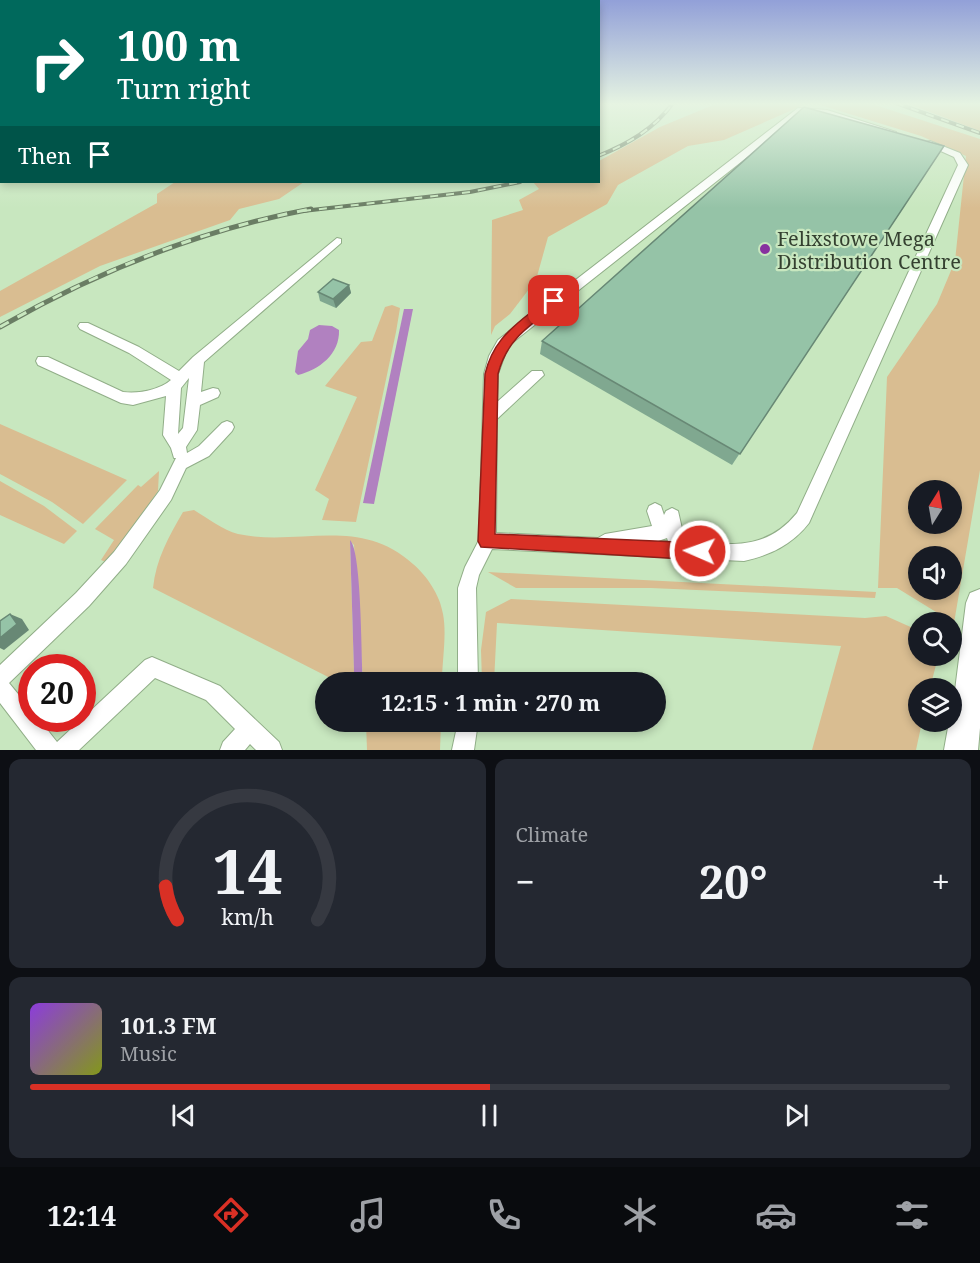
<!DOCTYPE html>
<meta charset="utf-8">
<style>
:root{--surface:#171b24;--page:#242831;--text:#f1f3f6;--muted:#9ea1a6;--line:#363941;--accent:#d93025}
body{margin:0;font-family:"Noto Serif",serif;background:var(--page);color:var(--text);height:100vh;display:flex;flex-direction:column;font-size:22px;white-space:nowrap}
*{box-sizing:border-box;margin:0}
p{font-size:20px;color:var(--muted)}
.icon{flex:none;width:33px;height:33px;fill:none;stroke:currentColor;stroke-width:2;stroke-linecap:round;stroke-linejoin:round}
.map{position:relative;height:750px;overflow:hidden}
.side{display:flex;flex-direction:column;gap:9px;padding:9px;background:#0d0f14;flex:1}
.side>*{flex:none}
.guide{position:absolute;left:0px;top:0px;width:600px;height:183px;box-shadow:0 3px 9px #0003;background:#00695c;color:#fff;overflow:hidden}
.needle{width:39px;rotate:11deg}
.buttons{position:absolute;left:908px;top:480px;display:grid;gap:12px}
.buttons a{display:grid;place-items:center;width:54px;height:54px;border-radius:50%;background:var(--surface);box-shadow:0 3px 9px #0003;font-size:30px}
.speed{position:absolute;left:18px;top:654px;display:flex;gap:12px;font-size:30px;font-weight:700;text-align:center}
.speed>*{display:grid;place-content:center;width:78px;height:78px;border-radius:50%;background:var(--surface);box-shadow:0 3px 9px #0003;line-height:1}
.speed .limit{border:9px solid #d22;background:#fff;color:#111}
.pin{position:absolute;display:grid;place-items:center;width:51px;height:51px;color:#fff;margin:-26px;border-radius:12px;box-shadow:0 3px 9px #0006}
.me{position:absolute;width:66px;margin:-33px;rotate:272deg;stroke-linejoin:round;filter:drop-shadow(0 0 4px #0008)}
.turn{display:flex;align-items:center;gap:21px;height:126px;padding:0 18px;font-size:27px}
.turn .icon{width:78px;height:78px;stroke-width:2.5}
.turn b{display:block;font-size:42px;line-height:51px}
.then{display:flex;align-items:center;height:57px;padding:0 18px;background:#0003;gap:12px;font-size:22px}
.big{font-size:45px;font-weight:700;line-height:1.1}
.side .widget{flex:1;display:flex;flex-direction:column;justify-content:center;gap:9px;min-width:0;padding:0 21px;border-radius:12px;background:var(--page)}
.side .dial{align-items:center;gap:0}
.dial svg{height:156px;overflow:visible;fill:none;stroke:var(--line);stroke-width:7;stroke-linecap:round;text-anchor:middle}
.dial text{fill:var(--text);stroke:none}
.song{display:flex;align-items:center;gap:18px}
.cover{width:72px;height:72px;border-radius:9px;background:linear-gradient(135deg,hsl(270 70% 55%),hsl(70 70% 35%))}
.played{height:6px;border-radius:3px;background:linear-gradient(90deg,var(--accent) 50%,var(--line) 50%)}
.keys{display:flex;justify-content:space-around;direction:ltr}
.heat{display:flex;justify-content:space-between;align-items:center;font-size:33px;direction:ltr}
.side .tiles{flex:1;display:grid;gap:9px;grid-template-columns:1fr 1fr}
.widget:last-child{grid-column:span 2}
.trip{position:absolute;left:315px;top:672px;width:351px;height:60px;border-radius:30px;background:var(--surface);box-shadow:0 3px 9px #0003;font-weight:700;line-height:60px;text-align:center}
.tabs{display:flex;height:96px;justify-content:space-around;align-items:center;background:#090b0e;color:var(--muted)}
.tabs .icon{width:42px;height:42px}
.tabs .active{color:var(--accent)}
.tabs b{font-size:27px;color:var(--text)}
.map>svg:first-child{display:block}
.green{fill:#d9bd91;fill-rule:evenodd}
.water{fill:#b181c0}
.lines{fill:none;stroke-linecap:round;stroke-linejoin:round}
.minor-casing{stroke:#91ae88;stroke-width:2}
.highway-casing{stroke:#91ae88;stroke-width:2}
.minor{fill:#fff;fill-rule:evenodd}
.highway{fill:#fff;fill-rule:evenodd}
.rail-far1-casing{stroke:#6a7d64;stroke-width:4}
.rail-casing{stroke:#6a7d64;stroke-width:5}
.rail-far1{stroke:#c8e7bf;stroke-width:2;stroke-dasharray:8;stroke-linecap:butt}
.rail{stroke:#c8e7bf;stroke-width:3;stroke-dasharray:10;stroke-linecap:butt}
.wall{fill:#80a890}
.shaded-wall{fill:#688875}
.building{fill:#95c3a7;stroke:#688875;stroke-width:1.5}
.route{fill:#d93025;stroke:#8d1f18;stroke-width:1.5}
.poi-dot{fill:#87319f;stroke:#c8e7bf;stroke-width:2}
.labels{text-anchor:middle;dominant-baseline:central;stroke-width:4.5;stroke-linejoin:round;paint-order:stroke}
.poi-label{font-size:20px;fill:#344030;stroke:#c8e7bf;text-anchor:start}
</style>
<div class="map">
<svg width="980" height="750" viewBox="0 0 980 750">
<rect width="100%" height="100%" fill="#c8e7bf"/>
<!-- green -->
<g class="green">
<path d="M 718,103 L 808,103 L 724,140 L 688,146 L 618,185 L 607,204 L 548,237 L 536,280 L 510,314 L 495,326 L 491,335 L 492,220 L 523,210 L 519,200 L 539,189 L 533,182 L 598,182 L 599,161 L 660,127 Z"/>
<path d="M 814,103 L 869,103 L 980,139 L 980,470 L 954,623 L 897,588 L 878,588 L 887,377 L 937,304 L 955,261 L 966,156 L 921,136 ZM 918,490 L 951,490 L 951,524 L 918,524 ZM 918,556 L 951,556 L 951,590 L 918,590 Z"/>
<path d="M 906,103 L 980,103 L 980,131 Z"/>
<path d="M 175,182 L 304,182 L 279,199 L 239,209 L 230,220 L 100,266 L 0,317 L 0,291 L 157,203 L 157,194 Z"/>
<path d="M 392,305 L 400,308 L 396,332 L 356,522 L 322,520 L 329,499 L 315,490 L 357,397 L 325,386 L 361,342 L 372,341 L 385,307 Z"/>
<path d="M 0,424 L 127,480 L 83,524 L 52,502 L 0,474 Z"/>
<path d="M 159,471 L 158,491 L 108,563 L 101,560 L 114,540 L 95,529 L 138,485 L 141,487 Z"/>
<path d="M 0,481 L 44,506 L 77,531 L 64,544 L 0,515 Z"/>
<path d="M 194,510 C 207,518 223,530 238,534 C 299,547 359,515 413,564 C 427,576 440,595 443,614 C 447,635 442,661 442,682 L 363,682 L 354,545 L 350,541 L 354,672 L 351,682 L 338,682 L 153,588 C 156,559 169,536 183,512 Z"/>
<path d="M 488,572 L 876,592 L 875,598 L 651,588 L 516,588 Z"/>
<path d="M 511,599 L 865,618 L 886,616 L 915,629 L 918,634 L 918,656 L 934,656 L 937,661 L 930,688 L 918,688 L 918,722 L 922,722 L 916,750 L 812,750 L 841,646 L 497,623 L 494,682 L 482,682 L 481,650 L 486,612 Z"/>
<path d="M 366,722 L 441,722 L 440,750 L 367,750 Z"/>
</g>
<!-- water -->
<g class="water">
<path d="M 404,309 L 413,309 L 374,504 L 363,503 Z"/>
<path d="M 319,325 L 332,326 L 339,330 C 340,354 319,370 298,375 L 295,372 L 298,351 L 308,339 L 310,330 Z"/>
<path d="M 350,540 C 362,552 361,658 363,682 L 351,682 L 350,679 L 354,672 Z"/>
</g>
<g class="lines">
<!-- minor casing -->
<g class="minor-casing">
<g id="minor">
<path d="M 798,108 L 827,110 L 896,132 L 892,135 L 826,114 L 803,113 L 508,346 L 498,374 L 497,402 L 532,371 L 542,371 L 544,375 L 497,419 L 496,533 L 598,538 L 605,534 L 652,526 L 647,511 L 649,506 L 655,503 L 661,506 L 664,515 L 666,511 L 672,508 L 678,511 L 685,542 C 730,544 765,552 797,513 L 958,165 L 954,157 L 923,143 L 930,141 L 960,153 L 968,165 L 809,523 C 792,545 770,555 744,561 L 492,549 L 479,575 L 476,588 L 478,682 L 458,682 L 458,588 L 465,567 L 479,540 L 484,374 L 489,356 L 498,340 ZM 667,538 L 668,541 L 658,541 Z"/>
<path d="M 337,238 L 341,239 L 341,243 L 204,362 L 201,392 L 213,388 L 218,389 L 220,393 L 218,397 L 200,405 L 197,430 L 186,447 L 187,453 L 199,446 L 222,423 L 227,421 L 232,423 L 234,427 L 232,431 L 209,456 L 186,468 L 171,500 L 126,564 L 89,606 L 9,683 L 32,711 L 32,718 L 38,718 L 57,742 L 145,660 L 152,657 L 220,686 L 279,742 L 282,750 L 256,750 L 250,744 L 245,750 L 220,750 L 223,742 L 235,729 L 206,700 L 155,678 L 79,750 L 36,750 L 0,703 L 0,665 L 76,593 L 114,552 L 160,490 L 176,458 L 174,458 L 171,448 L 163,435 L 166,396 L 133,405 L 121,403 L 38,365 L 36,361 L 38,357 L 48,357 L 123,392 C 139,394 159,390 171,380 L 129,353 L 80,329 L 78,326 L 80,323 L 88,323 L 139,347 L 179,371 L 193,357 ZM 189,378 L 183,428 L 178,434 L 181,388 Z"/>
<path d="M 458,722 L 478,722 L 474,750 L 452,750 Z"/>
</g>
</g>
<!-- highway casing -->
<g class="highway-casing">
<path id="highway" d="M 980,589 L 980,728 L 978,750 L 944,750 L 949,722 L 951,722 L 966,603 L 970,593 Z"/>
</g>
<!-- minor -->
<use href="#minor" class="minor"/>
<!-- highway -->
<use href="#highway" class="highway"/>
<!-- rail-far1 casing -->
<g class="rail-far1-casing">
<g id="rail-far1">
<path d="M 896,103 L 980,133"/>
<path d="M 598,156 C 628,144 654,129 673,103"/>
<path d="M 303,211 L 470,192 L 520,182"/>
</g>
</g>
<!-- rail casing -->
<g class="rail-casing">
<path id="rail" d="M 0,327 C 98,271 199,230 311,209"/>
</g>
<!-- rail-far1 -->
<use href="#rail-far1" class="rail-far1"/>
<!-- rail -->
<use href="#rail" class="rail"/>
</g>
<!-- wall -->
<g class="wall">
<path d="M 944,146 L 732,465 L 540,354 L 542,341 Z"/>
<path d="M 349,285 L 351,293 L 336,308 L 320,301 L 318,292 Z"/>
</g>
<!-- shaded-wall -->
<g class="shaded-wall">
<path d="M 349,285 L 351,293 L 336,308 L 333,299 Z"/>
<path d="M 10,614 L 22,619 L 29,630 L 4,650 L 0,648 L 0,638 Z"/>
</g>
<!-- building -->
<g class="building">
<path d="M 804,107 L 944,146 L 740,454 L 542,341 Z"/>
<path d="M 333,279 L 349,285 L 333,299 L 318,292 Z"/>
<path d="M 10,614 L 17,624 L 0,638 L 0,621 Z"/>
</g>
<!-- sky -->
<linearGradient id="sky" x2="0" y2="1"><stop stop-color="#92a0d8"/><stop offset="0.5" stop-color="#e6f4e2"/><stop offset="1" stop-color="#e6f4e2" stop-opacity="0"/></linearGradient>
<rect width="980" height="208" fill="url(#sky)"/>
<!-- route -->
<path class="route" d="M 554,297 L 560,301 L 558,304 C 531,325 507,338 498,374 L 495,534 L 700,543 L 706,545 L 709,551 L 706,557 L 700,560 L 481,547 L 478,541 L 485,374 C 492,345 507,331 530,313 C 537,307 545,300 554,297 Z"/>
<!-- markers -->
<circle class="poi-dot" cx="765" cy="249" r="6"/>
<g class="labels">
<!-- poi labels -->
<g class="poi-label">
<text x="777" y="238">Felixstowe Mega<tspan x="777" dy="23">Distribution Centre</tspan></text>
</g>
</g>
</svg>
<div class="buttons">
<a><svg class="needle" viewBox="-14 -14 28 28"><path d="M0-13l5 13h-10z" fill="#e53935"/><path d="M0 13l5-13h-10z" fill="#9ea1a6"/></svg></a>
<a><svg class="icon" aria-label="sound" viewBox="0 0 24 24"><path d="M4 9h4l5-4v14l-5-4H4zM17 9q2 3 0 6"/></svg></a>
<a><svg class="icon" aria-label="search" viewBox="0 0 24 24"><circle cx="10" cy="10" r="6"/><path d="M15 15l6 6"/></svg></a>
<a><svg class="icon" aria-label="layers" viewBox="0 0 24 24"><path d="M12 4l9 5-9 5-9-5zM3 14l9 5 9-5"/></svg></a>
</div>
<div class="speed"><div class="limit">20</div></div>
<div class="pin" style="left:554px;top:301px;background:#d93025"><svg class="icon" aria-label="arrive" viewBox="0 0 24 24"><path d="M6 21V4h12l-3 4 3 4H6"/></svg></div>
<svg class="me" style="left:700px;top:551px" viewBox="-20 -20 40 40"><circle r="17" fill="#d93025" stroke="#fff" stroke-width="3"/><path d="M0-11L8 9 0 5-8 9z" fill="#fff"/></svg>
<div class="trip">12:15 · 1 min · 270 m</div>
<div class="guide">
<div class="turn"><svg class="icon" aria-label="right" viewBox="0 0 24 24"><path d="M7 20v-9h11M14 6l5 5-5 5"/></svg><div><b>100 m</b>Turn right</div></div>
<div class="then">Then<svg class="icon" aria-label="arrive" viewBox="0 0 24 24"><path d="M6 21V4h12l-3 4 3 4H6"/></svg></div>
</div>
</div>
<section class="side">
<div class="tiles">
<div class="widget dial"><svg viewBox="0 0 100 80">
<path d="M14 69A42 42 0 1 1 86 69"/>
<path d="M14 69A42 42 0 0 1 8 52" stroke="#d93025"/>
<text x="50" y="56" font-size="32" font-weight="700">14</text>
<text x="50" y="72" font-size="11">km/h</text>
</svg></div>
<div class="widget"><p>Climate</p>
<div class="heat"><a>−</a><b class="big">20°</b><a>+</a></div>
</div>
<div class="widget">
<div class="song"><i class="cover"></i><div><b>101.3 FM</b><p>Music</p></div></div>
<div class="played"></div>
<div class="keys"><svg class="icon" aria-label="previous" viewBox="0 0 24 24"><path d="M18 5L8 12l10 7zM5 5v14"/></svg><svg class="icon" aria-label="pause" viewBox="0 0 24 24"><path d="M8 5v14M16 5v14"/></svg><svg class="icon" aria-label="next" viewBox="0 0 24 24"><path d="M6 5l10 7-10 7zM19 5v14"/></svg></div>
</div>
</div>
</section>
<nav class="tabs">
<b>12:14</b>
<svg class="icon active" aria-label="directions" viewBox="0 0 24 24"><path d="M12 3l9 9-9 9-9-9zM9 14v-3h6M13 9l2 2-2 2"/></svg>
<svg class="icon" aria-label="music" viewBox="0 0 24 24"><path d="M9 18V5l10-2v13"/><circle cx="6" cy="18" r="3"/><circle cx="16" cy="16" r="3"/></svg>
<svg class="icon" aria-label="phone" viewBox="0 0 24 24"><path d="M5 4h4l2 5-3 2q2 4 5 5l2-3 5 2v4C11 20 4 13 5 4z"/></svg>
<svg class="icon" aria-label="climate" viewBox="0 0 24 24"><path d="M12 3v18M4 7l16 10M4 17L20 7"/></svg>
<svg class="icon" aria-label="car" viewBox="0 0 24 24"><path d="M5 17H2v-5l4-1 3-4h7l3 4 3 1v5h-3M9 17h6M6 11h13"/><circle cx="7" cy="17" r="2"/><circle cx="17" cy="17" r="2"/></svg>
<svg class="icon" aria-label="filters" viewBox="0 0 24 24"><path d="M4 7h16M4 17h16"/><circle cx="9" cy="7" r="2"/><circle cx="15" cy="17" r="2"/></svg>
</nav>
